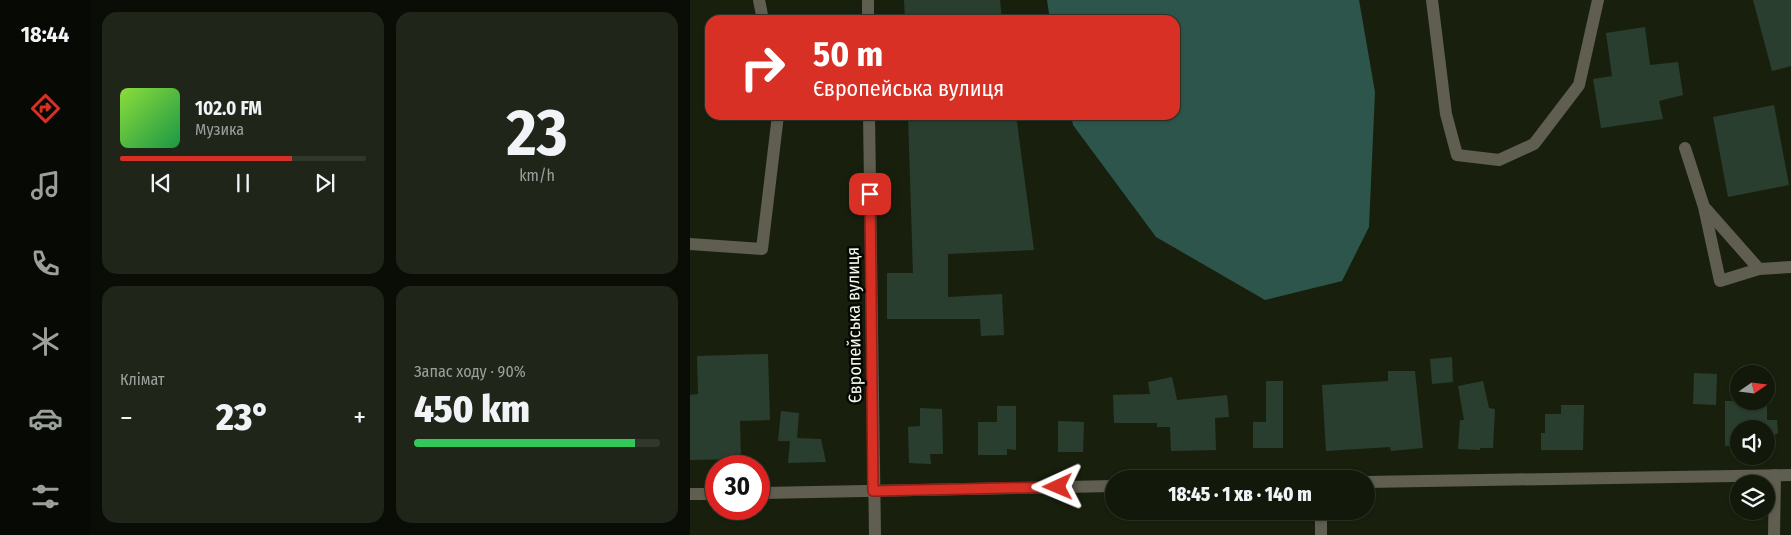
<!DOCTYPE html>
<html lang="uk">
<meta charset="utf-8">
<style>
:root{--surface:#12180a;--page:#1f2518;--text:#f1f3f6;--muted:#9ca09c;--line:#31372b;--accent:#d93025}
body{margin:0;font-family:"Fira Sans Condensed",sans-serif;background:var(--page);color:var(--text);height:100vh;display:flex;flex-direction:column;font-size:19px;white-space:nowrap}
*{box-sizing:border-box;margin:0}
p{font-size:16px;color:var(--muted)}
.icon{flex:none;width:28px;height:28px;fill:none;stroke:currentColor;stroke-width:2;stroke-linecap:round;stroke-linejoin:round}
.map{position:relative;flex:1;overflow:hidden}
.drawer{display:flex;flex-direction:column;gap:12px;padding:12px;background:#0a0d06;width:600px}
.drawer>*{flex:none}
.banner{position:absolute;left:15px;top:15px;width:475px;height:105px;border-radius:15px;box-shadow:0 1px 4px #0004,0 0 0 1px var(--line);background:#d93025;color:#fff;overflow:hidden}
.needle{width:32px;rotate:76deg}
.tools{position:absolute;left:1040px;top:365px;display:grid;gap:10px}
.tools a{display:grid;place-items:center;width:45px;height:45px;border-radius:50%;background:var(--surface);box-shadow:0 1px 4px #0004,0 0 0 1px var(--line);font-size:25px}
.speed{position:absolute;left:15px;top:455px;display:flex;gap:10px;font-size:25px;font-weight:700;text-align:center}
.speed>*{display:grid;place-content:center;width:65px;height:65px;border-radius:50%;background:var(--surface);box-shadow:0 1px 4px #0004,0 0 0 1px var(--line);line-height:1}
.speed .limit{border:8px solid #d22;background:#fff;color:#111}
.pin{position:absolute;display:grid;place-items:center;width:42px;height:42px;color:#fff;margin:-21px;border-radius:10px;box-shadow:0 2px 8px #0006}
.me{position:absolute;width:55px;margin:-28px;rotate:269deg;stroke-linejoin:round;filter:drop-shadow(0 0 4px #0008)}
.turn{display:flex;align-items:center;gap:18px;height:105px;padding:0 25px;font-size:22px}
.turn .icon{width:65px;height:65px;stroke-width:2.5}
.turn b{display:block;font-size:35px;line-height:42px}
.big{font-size:38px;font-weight:800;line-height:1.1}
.drawer .widget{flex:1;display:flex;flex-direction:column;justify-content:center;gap:8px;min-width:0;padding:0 18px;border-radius:15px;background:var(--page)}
.drawer .dial{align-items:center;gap:0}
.dial b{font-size:65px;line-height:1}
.song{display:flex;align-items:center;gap:15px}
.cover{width:60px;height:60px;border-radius:8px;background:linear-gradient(135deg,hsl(90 70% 55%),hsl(140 70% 35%))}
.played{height:5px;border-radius:2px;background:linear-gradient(90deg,var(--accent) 70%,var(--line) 70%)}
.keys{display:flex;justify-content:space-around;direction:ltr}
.heat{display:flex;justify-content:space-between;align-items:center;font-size:28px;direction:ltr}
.charge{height:8px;border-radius:4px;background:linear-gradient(90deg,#34c759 90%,var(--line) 0)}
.drawer .tiles{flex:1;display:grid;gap:12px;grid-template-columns:repeat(2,1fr)}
.trip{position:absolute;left:415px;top:470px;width:270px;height:50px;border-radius:25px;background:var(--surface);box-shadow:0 1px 4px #0004,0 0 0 1px var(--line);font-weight:800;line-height:50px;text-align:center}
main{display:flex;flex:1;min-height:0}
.tabs{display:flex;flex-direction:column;width:90px;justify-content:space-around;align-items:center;background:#070a04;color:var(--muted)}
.tabs .icon{width:35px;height:35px}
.tabs .active{color:var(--accent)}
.tabs b{font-size:22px;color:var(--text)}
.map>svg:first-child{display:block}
.water{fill:#2d554c}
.building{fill:#2a3e2f}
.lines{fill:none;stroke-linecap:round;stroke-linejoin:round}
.minor{stroke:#5f5e50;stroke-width:12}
.route-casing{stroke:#8d1f18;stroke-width:12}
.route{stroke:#d93025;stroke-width:9}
.labels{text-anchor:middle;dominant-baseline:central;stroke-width:5;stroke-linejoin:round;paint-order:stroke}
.street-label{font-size:18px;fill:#f1f8eb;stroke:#060903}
</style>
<main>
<nav class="tabs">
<b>18:44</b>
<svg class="icon active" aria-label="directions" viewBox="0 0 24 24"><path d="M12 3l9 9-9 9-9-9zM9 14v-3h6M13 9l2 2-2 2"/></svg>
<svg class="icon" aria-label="music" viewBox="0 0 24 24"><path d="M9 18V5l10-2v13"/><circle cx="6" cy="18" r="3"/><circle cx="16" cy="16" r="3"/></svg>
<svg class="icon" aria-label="phone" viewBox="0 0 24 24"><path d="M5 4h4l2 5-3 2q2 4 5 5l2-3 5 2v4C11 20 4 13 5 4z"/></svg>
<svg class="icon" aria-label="climate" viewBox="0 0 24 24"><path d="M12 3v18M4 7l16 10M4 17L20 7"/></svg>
<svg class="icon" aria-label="car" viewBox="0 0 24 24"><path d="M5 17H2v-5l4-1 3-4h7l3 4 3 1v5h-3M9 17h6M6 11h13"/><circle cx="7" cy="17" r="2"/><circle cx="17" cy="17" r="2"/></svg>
<svg class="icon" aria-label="filters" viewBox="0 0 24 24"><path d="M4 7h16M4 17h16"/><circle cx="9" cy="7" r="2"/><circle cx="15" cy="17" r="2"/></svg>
</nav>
<section class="drawer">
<div class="tiles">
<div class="widget">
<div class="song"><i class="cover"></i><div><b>102.0 FM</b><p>Музика</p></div></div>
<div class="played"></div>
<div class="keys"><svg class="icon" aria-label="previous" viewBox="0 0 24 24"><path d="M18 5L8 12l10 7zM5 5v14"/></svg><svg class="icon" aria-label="pause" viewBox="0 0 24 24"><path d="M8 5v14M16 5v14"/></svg><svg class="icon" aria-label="next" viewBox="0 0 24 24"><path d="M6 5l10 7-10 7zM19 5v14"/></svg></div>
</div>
<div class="widget dial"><b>23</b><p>km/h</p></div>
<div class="widget"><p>Клімат</p>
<div class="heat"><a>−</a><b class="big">23°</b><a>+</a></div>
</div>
<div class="widget"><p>Запас ходу · 90%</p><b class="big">450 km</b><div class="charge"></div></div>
</div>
</section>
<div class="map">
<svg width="1101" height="535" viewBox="0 0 1101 535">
<rect width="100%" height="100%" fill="#18200d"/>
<!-- water -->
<path class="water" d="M 357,0 L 669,0 L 685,92 L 679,227 L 652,281 L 575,300 L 466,237 L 383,125 L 381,115 L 485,115 L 485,20 L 360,20 Z"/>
<!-- building -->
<g class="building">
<path d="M 214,0 L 310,0 L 312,20 L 215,20 Z"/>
<path d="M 1063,0 L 1101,0 L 1101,66 L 1082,71 Z"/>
<path d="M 955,27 L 960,65 L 988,62 L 993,95 L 969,101 L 973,119 L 911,128 L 903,79 L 922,76 L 916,33 Z"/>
<path d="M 1084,105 L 1099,185 L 1038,197 L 1023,117 Z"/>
<path d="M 218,115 L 326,115 L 344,250 L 258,254 L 258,297 L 312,294 L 314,335 L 291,336 L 290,319 L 197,319 L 197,273 L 223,273 Z"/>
<path d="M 78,354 L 80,420 L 50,421 L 51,459 L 0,460 L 0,395 L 8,394 L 7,356 Z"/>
<path d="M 762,357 L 763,382 L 742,384 L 740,359 Z"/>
<path d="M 698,371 L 725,371 L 733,448 L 701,451 L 700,447 L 636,451 L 632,385 L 698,381 Z"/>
<path d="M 1004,373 L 1027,374 L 1026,405 L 1003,404 Z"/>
<path d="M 482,377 L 487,400 L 537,395 L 539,417 L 525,418 L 526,450 L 481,451 L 480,427 L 467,427 L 467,423 L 424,423 L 423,395 L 460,394 L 458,382 Z"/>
<path d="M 576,381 L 593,381 L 593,448 L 563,448 L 563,422 L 576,422 Z"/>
<path d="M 793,381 L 799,408 L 805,409 L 803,448 L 790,448 L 790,450 L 768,449 L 770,420 L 774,420 L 768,386 Z"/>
<path d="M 1035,401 L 1058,401 L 1057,406 L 1077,405 L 1077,420 L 1087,420 L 1088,433 L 1081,437 L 1081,443 L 1076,443 L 1076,429 L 1049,429 L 1049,445 L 1035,446 Z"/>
<path d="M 871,405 L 894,405 L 893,450 L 851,450 L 851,433 L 855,433 L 855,414 L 871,414 Z"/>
<path d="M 307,406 L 326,406 L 326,450 L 317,449 L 317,455 L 288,455 L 288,422 L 307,422 Z"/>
<path d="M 230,408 L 252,409 L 253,454 L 240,454 L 241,464 L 219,463 L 218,427 L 230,426 Z"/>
<path d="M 91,411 L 109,413 L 107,438 L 131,439 L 136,462 L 98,463 L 100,441 L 88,441 Z"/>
<path d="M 368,421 L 394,422 L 393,452 L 368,452 Z"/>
</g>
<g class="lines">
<!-- minor -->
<g class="minor">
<path d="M 69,0 L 73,20"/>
<path d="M 178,0 L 178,20"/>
<path d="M 742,0 L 756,114 L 767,155 L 809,160 L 844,144 L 889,85 L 908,0"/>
<path d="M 179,115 L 185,535"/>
<path d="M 995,148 L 1014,207 L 1030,281 L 1069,269 L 1101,267"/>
<path d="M 1016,209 L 1069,269"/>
<path d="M 0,244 L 72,249 L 88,115"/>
<path d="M 676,482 L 1101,475"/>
<path d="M 69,493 L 424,486"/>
<path d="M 0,494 L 26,494"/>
<path d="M 631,535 L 631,511"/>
<path d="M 1084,535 L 1085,475"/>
</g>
</g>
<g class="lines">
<!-- route casing -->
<g class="route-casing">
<path id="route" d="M 180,194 L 183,491 L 368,487"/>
</g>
<!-- route -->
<use href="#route" class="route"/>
</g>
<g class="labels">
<!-- street labels -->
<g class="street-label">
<text transform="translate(164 325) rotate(-91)">Європейська вулиця</text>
</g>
</g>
</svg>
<div class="tools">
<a><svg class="needle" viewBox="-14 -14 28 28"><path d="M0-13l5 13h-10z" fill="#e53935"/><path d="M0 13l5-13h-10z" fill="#9ca09c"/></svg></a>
<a><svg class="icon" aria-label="sound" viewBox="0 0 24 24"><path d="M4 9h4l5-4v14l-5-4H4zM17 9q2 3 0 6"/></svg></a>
<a><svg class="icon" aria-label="layers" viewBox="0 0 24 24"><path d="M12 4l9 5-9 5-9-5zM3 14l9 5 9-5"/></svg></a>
</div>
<div class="speed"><div class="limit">30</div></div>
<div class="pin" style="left:180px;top:194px;background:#d93025"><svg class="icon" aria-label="arrive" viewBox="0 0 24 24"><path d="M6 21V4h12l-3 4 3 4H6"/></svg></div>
<svg class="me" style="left:368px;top:487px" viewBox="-20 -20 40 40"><path d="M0-17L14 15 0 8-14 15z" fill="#d93025" stroke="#fff" stroke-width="4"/></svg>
<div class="trip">18:45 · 1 хв · 140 m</div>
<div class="banner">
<div class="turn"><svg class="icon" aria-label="right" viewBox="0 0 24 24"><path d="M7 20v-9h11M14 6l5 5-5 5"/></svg><div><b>50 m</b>Європейська вулиця</div></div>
</div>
</div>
</main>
